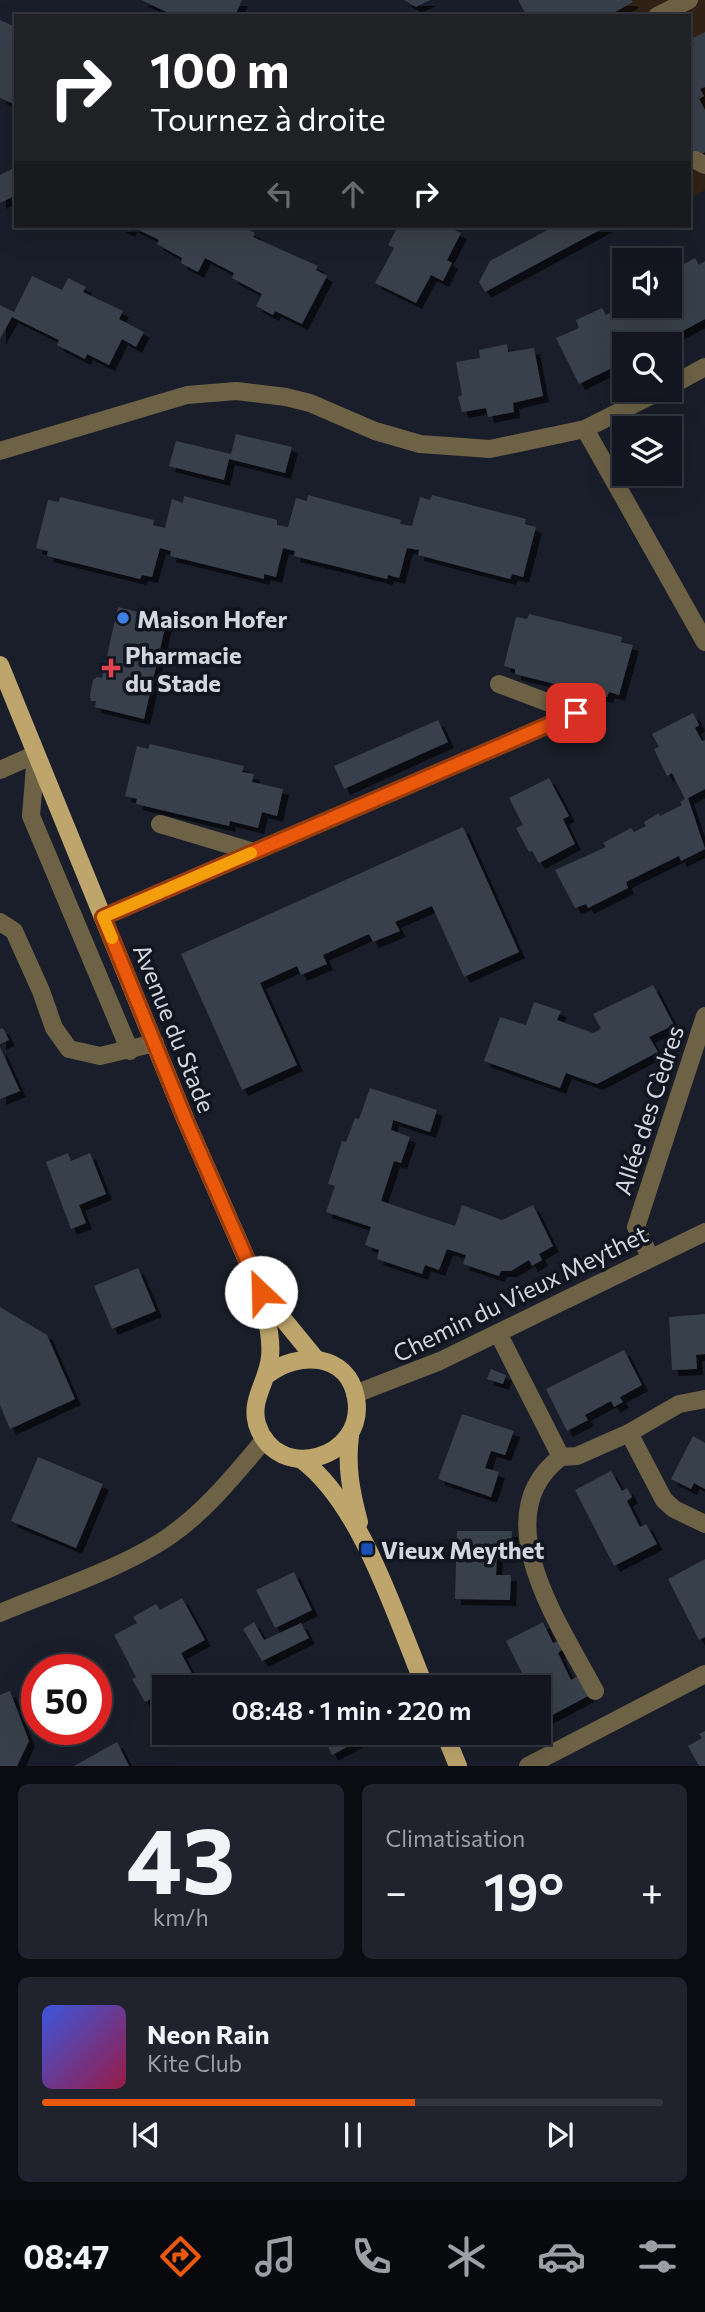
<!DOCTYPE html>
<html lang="fr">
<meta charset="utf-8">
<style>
:root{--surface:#131620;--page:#20232d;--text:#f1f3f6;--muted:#9d9fa5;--line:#32353e;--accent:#ea580c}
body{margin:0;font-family:Commissioner,sans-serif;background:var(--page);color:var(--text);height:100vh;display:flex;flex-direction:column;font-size:26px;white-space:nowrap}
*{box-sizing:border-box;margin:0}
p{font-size:23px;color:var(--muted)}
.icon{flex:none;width:38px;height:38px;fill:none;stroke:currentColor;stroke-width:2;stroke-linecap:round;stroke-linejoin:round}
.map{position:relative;height:1766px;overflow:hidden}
.sheet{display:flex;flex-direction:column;gap:18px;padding:18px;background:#0a0c12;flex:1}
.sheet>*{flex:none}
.top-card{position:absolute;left:14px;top:14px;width:677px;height:214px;border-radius:0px;box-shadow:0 7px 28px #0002,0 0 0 2px var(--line);background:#202124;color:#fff;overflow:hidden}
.buttons{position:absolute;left:612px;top:248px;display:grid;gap:14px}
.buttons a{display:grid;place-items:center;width:70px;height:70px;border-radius:0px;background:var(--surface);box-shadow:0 7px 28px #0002,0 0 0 2px var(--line);font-size:35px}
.speed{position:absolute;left:21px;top:1654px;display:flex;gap:14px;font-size:35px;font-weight:700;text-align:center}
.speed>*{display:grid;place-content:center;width:91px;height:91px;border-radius:50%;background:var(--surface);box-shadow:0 7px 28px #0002,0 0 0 2px var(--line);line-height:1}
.speed .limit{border:10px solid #d22;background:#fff;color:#111}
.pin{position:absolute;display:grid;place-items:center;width:60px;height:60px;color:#fff;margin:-30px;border-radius:14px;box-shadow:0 4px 10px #0006}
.me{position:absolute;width:77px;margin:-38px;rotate:336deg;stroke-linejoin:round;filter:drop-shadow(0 0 5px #0008)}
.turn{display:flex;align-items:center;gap:24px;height:147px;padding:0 21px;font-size:32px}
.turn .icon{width:91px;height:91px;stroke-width:2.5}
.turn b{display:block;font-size:49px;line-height:60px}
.lanes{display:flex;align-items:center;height:66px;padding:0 21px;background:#0003;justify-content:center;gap:35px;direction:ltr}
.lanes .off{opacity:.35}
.big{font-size:52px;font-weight:600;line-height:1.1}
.sheet .card{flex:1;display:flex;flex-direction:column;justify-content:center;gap:10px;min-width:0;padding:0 24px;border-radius:10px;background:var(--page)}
.sheet .dial{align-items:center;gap:0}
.dial b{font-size:91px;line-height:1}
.song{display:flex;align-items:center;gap:21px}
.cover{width:84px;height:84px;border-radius:10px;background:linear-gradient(135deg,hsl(230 70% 55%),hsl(340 70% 35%))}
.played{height:7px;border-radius:4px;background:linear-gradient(90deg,var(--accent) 60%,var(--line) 60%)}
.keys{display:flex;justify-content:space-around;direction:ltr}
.heat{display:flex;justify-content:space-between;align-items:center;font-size:38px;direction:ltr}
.sheet .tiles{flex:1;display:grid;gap:18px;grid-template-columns:1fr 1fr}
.card:last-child{grid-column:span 2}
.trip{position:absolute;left:152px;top:1675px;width:399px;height:70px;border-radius:0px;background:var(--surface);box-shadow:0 7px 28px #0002,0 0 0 2px var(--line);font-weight:600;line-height:70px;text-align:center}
.tabs{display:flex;height:112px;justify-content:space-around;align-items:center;background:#08090d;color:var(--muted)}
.tabs .icon{width:49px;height:49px}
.tabs .selected{color:var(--accent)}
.tabs b{font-size:32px;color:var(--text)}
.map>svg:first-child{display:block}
.industrial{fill:#302316}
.building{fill:#393f4c;filter:url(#shadow)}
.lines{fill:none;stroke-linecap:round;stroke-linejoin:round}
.minor{stroke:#6d6246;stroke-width:18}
.major{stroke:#bda56b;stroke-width:18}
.route-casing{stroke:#983908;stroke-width:18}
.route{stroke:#ea580c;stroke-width:12}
.slow{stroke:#f59e0b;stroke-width:12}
.shop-dot{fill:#3f7fe0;stroke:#101520;stroke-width:2.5}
.health-dot{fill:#e0444e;stroke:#101520;stroke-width:2.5}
.transit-dot{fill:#1a4fb4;stroke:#101520;stroke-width:2.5}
.labels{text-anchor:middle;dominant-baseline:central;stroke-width:7;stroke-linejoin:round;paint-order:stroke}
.poi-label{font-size:24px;font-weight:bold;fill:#d3d6de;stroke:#101520;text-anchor:start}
.street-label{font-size:24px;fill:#d3d6de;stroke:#101520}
</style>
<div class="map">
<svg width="705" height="1766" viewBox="0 0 705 1766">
<defs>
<filter id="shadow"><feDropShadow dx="6" dy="6" stdDeviation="0" flood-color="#0009"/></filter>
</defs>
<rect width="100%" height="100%" fill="#191e2a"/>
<!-- industrial -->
<path class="industrial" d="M 548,0 L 705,0 L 705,190 L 690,199 L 690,16 L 556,16 Z"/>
<!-- building -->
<g class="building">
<path d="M 141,0 L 242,0 L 235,16 L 175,16 Z"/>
<path d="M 404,0 L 430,0 L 416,7 Z"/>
<path d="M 518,0 L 631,0 L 633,2 L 608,16 L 527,16 Z"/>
<path d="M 0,20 L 16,27 L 16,105 L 0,98 Z"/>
<path d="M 705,32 L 705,87 L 700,89 L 704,96 L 699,99 L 705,110 L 705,152 L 690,161 L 690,47 L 694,44 L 691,39 Z"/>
<path d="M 16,167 L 16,195 L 0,203 L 0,175 Z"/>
<path d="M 119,226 L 241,226 L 255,233 L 253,237 L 318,266 L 316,270 L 327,276 L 302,324 L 275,311 L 273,315 L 256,306 L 262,294 L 232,278 L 234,273 L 205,258 L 198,272 L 181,263 L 182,258 L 157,244 L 159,240 L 131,226 L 129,231 Z"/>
<path d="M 398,226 L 446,226 L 461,233 L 447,260 L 452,263 L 443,281 L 431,275 L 416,303 L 375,283 L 394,248 L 388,245 Z"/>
<path d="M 555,226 L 607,226 L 485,292 L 479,282 L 490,261 Z"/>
<path d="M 695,258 L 699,265 L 705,261 L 705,319 L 657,345 L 625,345 L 625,374 L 617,378 L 612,368 L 579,384 L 556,338 L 579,328 L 576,320 L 602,308 L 606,315 L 624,306 L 630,306 L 633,314 L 648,306 L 670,306 L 670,272 Z"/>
<path d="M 32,276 L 62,290 L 68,278 L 86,287 L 83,292 L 123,311 L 119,319 L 144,332 L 136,347 L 122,339 L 109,365 L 87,354 L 85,359 L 57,345 L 59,340 L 12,317 L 0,339 L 0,305 L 14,312 Z"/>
<path d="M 507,344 L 508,352 L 534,348 L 543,396 L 513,403 L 514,412 L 488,417 L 486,408 L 462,412 L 458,397 L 462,395 L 456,362 L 480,358 L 479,350 Z"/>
<path d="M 236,434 L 292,447 L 285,473 L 229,459 L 224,480 L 169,466 L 176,441 L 231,454 Z"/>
<path d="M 308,495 L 401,520 L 400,524 L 412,526 L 420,497 L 430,500 L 432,495 L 526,519 L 525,524 L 536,527 L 523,577 L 512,574 L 510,579 L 418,555 L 419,550 L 407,548 L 399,578 L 388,575 L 387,579 L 294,556 L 295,551 L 283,548 L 276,577 L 264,574 L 264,579 L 170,556 L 171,551 L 160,548 L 152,577 L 142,575 L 140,579 L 47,556 L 48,551 L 36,548 L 48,500 L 59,502 L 60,497 L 154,520 L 153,525 L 165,528 L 172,499 L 183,503 L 184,496 L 277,520 L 277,525 L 288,527 L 296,498 L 307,501 Z"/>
<path d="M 118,607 L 167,619 L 144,719 L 95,707 L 96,701 L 91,701 L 90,695 L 93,680 L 97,677 L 102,678 Z"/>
<path d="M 529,614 L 622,637 L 621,642 L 633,645 L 619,695 L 609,692 L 607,697 L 515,674 L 515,669 L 504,666 L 516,617 L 527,619 Z"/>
<path d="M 693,713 L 699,725 L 695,728 L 702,741 L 705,740 L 705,789 L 688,798 L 705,849 L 681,861 L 679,856 L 626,882 L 628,888 L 588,908 L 586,904 L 575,908 L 555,870 L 606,847 L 603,843 L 631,828 L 634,832 L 646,826 L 644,822 L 659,813 L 660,816 L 682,805 L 680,802 L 685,799 L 672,773 L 667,776 L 654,749 L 659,747 L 652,734 Z"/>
<path d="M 438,720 L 448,742 L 344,789 L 334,766 Z"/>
<path d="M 150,744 L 244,766 L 242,772 L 254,774 L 252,782 L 283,789 L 277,816 L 262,812 L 258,828 L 230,821 L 229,826 L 136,804 L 137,799 L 125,796 L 137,746 L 148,749 Z"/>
<path d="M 549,778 L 569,816 L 563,819 L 575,844 L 539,863 L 532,851 L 529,852 L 516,828 L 523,825 L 509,798 Z"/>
<path d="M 463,827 L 519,952 L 464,977 L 432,906 L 395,922 L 400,931 L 373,942 L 369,934 L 323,955 L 327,964 L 301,975 L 297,966 L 260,983 L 297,1065 L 242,1090 L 181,954 Z"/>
<path d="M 653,985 L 674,1025 L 649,1037 L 658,1052 L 597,1084 L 566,1073 L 560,1088 L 484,1061 L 500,1017 L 526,1025 L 534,1002 L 561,1011 L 557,1020 L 593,1033 L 601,1029 L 593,1014 Z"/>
<path d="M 3,1028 L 9,1040 L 0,1044 L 0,1029 Z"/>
<path d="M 0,1047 L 20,1091 L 0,1099 Z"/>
<path d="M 370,1088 L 437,1110 L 430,1132 L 393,1120 L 391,1130 L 410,1137 L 401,1163 L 394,1161 L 381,1201 L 455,1226 L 462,1205 L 502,1220 L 533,1205 L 553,1246 L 539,1254 L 542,1260 L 532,1266 L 529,1260 L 511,1271 L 501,1271 L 499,1276 L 463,1264 L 466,1255 L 447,1249 L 439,1270 L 425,1265 L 422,1274 L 377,1259 L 379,1250 L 365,1245 L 371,1227 L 326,1212 L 335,1186 L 328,1184 L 342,1141 L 346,1142 L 355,1118 L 359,1119 Z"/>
<path d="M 68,1153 L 71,1161 L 90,1153 L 106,1194 L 79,1205 L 86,1223 L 71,1229 L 46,1162 Z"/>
<path d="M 138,1268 L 156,1311 L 112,1329 L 94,1286 Z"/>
<path d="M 0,1307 L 47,1335 L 75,1399 L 10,1429 L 0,1405 Z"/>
<path d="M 705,1314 L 705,1354 L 696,1355 L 697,1369 L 672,1370 L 669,1317 Z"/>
<path d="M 624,1350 L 642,1385 L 620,1397 L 623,1402 L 614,1407 L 611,1401 L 585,1415 L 588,1420 L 567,1431 L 546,1389 Z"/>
<path d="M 491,1369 L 506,1375 L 503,1384 L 487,1379 Z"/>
<path d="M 462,1414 L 514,1431 L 505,1455 L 491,1451 L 485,1468 L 499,1472 L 491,1497 L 438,1479 Z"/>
<path d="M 693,1436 L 705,1443 L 705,1489 L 694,1483 L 691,1489 L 671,1479 Z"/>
<path d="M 38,1457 L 103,1484 L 76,1548 L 11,1521 Z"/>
<path d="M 611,1471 L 622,1491 L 627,1488 L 632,1497 L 627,1501 L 640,1527 L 646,1524 L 657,1544 L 614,1566 L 575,1490 Z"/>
<path d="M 457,1531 L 512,1531 L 511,1557 L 497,1556 L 496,1575 L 511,1575 L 510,1600 L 455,1599 Z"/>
<path d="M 705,1559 L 705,1637 L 699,1640 L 668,1579 Z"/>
<path d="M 294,1572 L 312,1610 L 275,1628 L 256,1590 Z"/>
<path d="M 182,1598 L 205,1640 L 181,1653 L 199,1687 L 164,1687 L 164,1724 L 151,1699 L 145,1702 L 132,1679 L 136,1677 L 114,1635 L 137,1623 L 133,1617 L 156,1604 L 160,1610 Z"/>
<path d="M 254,1622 L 264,1640 L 301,1623 L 309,1638 L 262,1661 L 243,1629 Z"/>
<path d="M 543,1622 L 553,1643 L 558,1641 L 563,1649 L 558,1653 L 571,1680 L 578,1676 L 588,1696 L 545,1719 L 539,1706 L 539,1687 L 529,1687 L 506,1641 Z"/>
<path d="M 10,1691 L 29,1741 L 17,1766 L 0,1766 L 0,1695 Z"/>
<path d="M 705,1731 L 705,1766 L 699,1766 L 688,1746 L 702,1738 L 699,1734 Z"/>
<path d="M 321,1732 L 375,1732 L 332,1755 Z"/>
<path d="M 117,1742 L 129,1766 L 74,1766 Z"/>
</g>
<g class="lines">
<!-- minor -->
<g class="minor">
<path d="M 657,16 L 689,0"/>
<path d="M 695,160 L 705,165"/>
<path d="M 670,386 L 705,367"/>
<path d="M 585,429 L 705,642"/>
<path d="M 0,451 L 187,395 L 236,391 L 286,397 L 310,403 L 375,431 L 420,444 L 490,449 L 585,429 L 662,390"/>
<path d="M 0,770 L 36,754 L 31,816 L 130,1051"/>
<path d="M 160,824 L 254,852"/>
<path d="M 103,917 L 576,713 L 499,684"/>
<path d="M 0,922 L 14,931 L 41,991 L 54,1028 L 69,1049 L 100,1056 L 155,1043"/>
<path d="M 650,1257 L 636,1227 L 705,1016"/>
<path d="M 498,1333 L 561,1457 L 577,1456 L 629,1433 L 664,1500 L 674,1509 L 705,1524"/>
<path d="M 355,1394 L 440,1361 L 705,1232"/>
<path d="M 629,1433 L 679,1404 L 705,1399"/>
<path d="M 561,1457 C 482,1516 562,1628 595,1691"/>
<path d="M 0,1613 C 52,1591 126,1567 171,1535 C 208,1509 236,1473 265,1439"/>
<path d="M 528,1766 L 705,1674"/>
</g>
<!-- major -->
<g class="major">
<path d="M 0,665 L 186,1121 L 261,1292 L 315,1358"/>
<path d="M 262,1298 C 266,1318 272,1337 270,1357 C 268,1381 250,1399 257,1424 C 276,1485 367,1459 356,1398 C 348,1352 297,1351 267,1375"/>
<path d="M 350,1436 C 346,1466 351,1492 359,1522"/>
<path d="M 302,1460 C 362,1505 396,1618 425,1687"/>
<path d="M 444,1732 L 458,1766"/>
</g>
</g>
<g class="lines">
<!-- route casing -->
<g class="route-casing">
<path id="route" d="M 261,1292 L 186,1121 L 103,917 L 576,713"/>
</g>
<!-- route -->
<use href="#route" class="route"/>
<!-- slow -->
<path class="slow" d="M 112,938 L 103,917 L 251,853"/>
</g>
<!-- markers -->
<circle class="shop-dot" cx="123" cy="618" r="7"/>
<path class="health-dot" d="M107.5 657.5h7v7h7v7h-7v7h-7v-7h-7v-7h7z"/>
<rect class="transit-dot" x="360" y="1542" width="14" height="14" rx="3.5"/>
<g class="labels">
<!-- poi labels -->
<g class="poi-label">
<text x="137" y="618">Maison Hofer</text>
<text x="125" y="654">Pharmacie<tspan x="125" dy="28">du Stade</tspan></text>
<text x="381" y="1549">Vieux Meythet</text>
</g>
<!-- street labels -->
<g class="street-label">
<text transform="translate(175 1028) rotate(68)">Avenue du Stade</text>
<text transform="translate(648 1110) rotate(-72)">Allée des Cèdres</text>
<text transform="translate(520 1293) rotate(-26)">Chemin du Vieux Meythet</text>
</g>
</g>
</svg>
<div class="buttons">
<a><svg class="icon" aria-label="sound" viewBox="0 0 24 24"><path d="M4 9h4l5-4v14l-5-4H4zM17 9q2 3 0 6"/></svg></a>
<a><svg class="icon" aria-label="search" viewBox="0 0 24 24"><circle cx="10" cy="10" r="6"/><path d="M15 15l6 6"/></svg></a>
<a><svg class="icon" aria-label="layers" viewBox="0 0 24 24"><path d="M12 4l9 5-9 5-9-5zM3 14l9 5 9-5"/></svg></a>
</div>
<div class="speed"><div class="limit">50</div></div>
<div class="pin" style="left:576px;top:713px;background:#d93025"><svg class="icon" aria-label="arrive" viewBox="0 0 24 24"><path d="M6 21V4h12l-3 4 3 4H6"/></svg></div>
<svg class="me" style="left:261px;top:1292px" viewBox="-20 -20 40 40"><circle r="19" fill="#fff"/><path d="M0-13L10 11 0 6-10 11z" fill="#ea580c"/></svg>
<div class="trip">08:48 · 1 min · 220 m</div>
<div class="top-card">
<div class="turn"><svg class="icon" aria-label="right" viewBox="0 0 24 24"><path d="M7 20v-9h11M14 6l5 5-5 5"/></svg><div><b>100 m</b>Tournez à droite</div></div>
<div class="lanes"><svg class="icon off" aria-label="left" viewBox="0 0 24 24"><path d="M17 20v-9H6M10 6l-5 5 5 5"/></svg><svg class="icon off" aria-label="ahead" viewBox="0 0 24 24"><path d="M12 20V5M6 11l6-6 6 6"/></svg><svg class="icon" aria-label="right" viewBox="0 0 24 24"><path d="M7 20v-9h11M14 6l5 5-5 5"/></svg></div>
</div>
</div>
<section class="sheet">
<div class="tiles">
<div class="card dial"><b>43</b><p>km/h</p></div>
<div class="card"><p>Climatisation</p>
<div class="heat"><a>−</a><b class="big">19°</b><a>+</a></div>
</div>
<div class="card">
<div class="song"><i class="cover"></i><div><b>Neon Rain</b><p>Kite Club</p></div></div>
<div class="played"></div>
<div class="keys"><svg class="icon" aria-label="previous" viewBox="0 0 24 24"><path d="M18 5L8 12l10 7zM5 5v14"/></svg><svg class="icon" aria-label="pause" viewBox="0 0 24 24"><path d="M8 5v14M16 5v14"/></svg><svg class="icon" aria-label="next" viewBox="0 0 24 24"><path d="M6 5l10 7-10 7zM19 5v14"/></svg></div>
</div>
</div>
</section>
<nav class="tabs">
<b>08:47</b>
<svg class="icon selected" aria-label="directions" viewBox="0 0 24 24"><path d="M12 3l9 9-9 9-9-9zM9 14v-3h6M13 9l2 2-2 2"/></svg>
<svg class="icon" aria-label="music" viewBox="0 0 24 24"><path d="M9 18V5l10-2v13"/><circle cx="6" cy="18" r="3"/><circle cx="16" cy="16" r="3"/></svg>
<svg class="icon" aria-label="phone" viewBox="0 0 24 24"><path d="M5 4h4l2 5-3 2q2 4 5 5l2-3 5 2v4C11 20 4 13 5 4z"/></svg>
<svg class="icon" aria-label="climate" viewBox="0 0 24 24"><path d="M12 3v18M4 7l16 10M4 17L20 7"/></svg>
<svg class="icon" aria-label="car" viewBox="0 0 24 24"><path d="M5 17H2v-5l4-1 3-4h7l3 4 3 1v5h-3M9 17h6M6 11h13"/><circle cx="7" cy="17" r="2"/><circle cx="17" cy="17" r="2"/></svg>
<svg class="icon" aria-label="filters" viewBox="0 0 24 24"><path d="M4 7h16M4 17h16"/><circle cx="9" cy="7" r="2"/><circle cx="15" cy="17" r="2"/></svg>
</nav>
